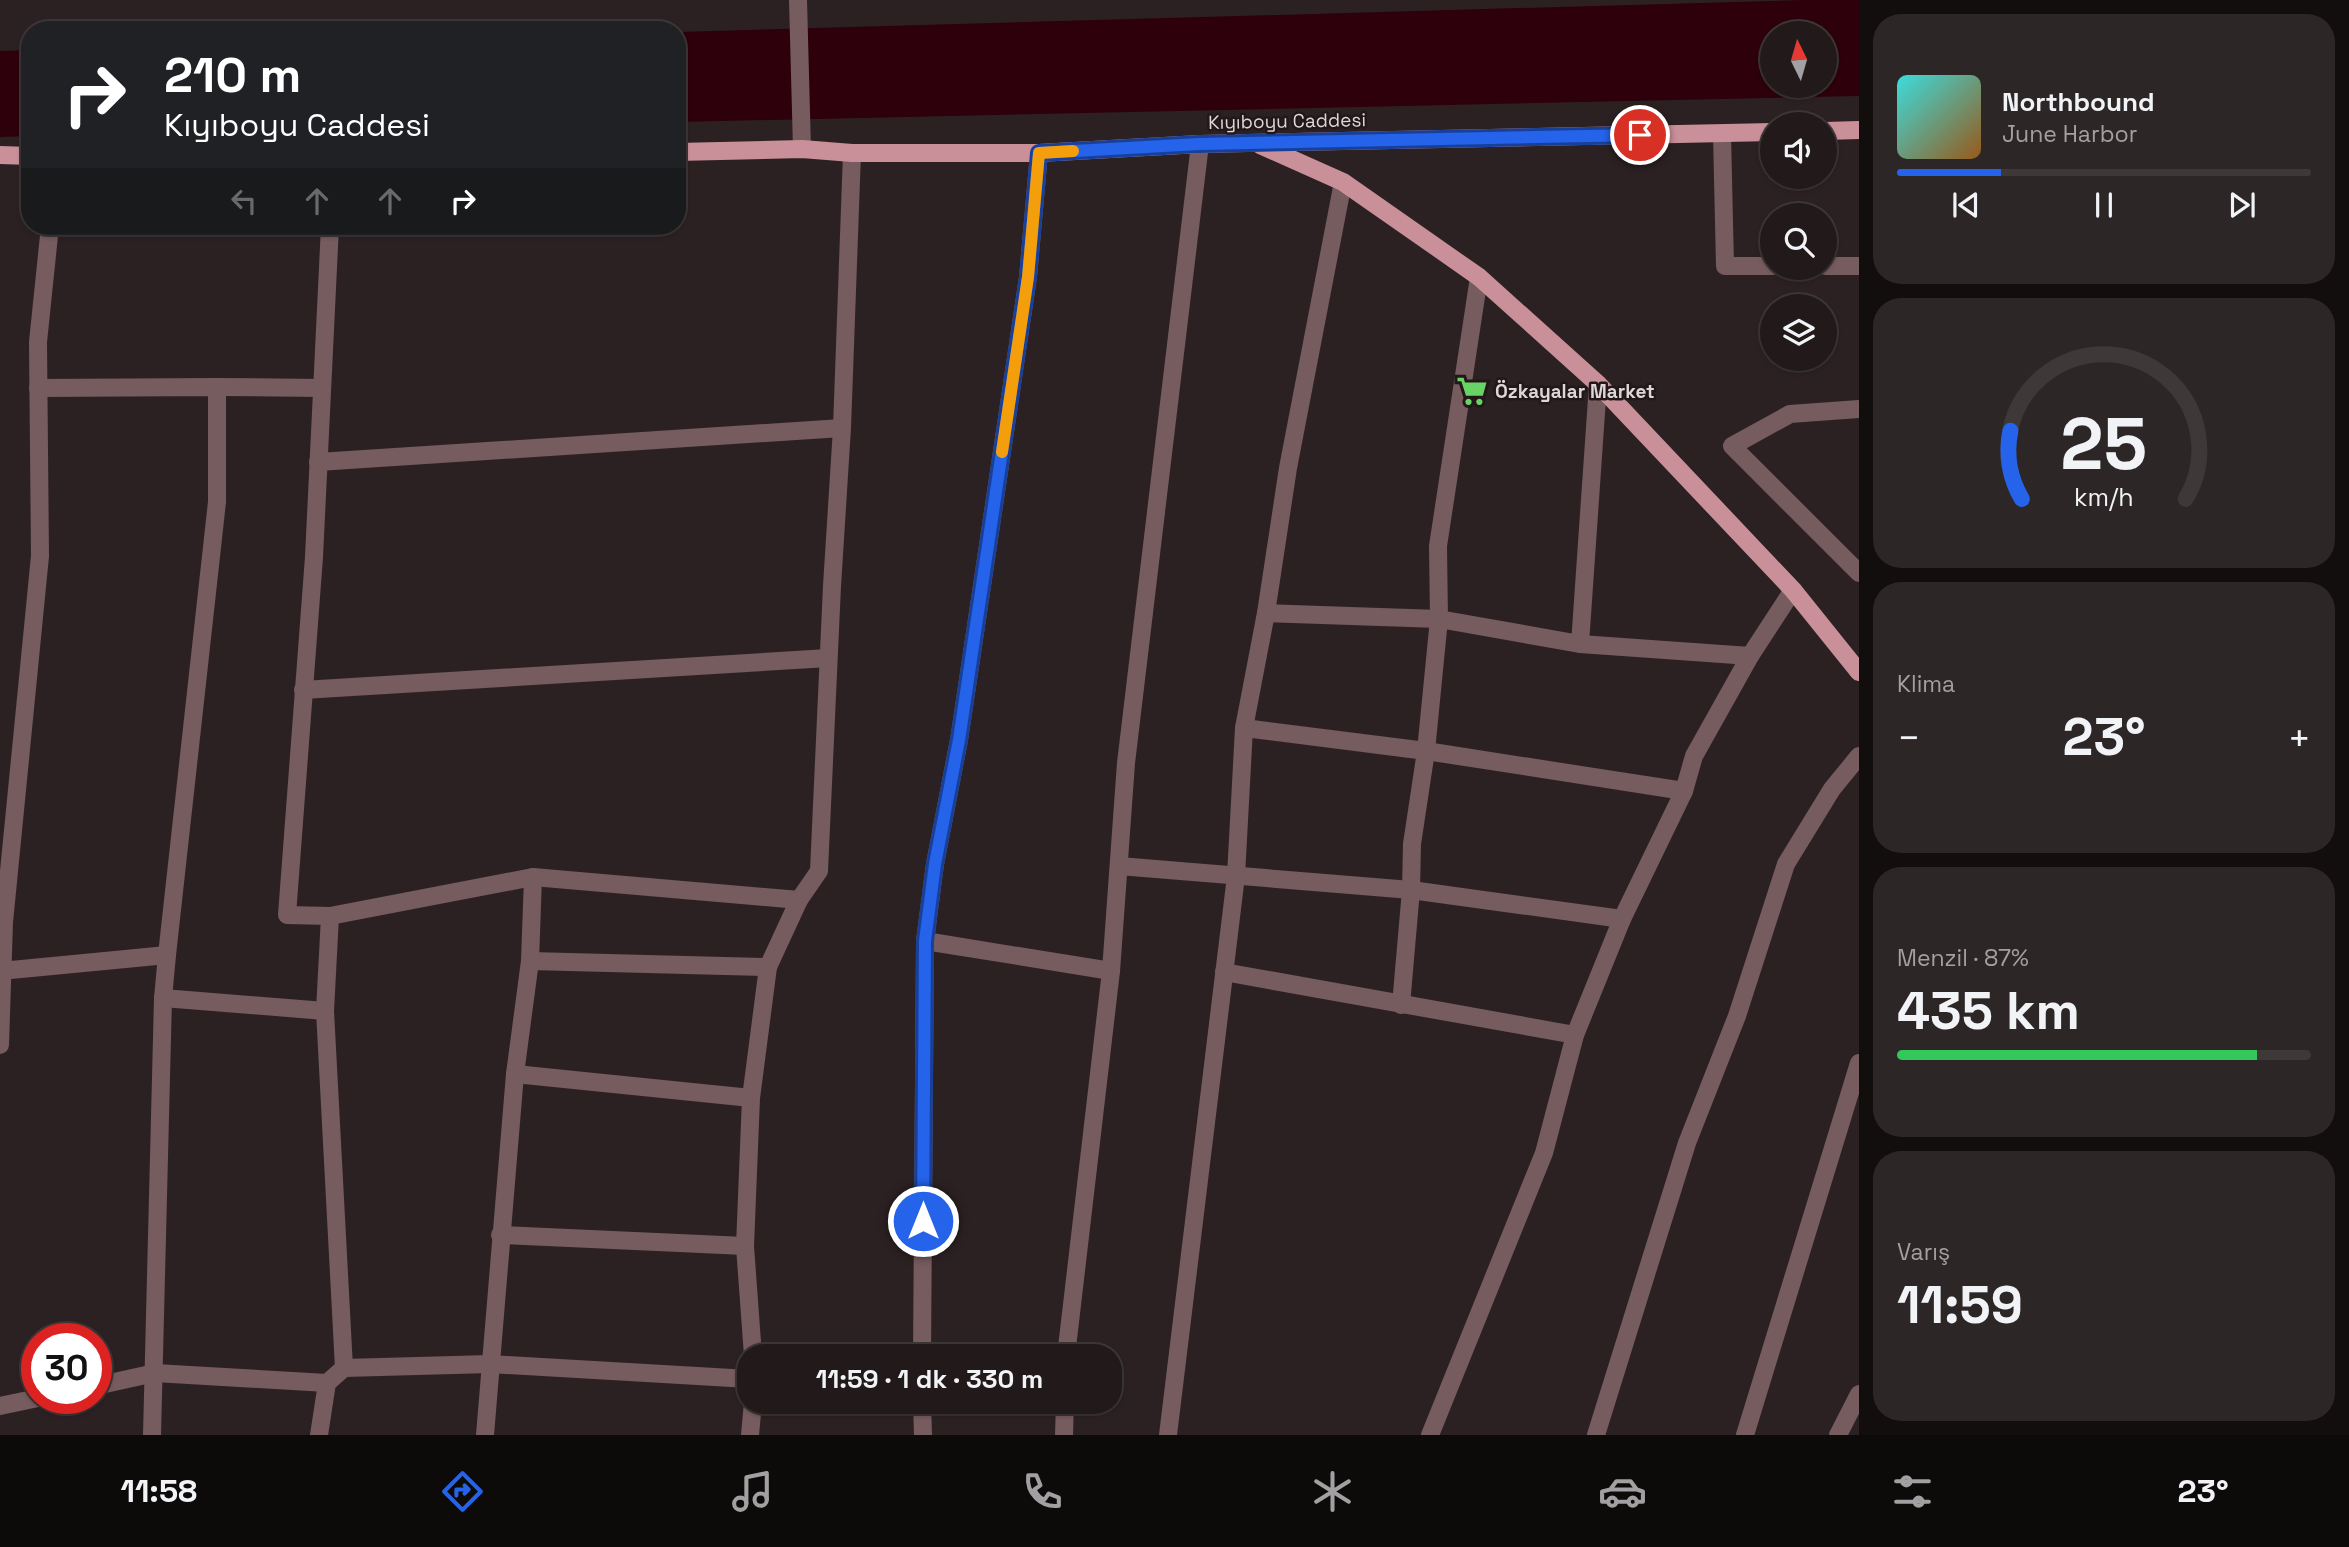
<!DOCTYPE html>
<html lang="tr">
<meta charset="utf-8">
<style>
:root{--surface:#21191a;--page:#2d2627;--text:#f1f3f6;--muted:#a2a0a2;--line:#3e3839;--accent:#2563eb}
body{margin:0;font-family:"Space Grotesk",sans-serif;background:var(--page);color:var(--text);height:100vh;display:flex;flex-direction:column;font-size:26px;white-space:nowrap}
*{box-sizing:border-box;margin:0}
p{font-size:23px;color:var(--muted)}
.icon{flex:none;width:38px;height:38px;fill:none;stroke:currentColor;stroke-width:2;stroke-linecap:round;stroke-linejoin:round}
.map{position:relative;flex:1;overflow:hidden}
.drawer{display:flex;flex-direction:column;gap:14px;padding:14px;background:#120e0e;width:490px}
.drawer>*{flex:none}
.guide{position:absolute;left:21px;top:21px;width:665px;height:214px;border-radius:28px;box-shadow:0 2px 5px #0004,0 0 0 2px var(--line);background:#202124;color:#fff;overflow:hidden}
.needle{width:46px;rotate:355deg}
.fabs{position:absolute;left:1760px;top:21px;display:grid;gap:14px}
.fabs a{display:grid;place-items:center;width:77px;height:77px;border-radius:50%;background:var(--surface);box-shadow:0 2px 5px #0004,0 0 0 2px var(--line);font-size:35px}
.speed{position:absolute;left:21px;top:1323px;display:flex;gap:14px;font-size:35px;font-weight:700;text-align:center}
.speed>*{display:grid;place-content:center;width:91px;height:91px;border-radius:50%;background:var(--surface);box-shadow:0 2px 5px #0004,0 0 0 2px var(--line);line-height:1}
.speed .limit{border:10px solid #d22;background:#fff;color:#111}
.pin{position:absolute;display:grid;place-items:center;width:60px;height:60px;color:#fff;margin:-30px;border:4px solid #fff;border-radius:50%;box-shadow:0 2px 7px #0007}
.me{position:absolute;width:77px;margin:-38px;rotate:0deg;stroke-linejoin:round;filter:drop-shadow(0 0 5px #0008)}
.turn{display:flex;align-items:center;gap:24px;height:147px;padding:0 28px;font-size:32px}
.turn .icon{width:91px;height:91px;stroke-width:2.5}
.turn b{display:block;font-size:49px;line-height:60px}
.lanes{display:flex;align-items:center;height:66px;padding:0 28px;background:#0003;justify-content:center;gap:35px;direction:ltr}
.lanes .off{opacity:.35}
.big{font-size:52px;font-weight:700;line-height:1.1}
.drawer .tile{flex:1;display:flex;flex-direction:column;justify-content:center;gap:10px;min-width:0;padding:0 24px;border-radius:28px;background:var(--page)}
.drawer .dial{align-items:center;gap:0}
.dial svg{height:182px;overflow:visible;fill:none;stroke:var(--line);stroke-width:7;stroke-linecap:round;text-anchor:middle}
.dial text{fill:var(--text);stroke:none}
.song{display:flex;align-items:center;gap:21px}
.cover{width:84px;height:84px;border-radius:10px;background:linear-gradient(135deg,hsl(180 70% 55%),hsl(30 70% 35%))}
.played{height:7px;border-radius:4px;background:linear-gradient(90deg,var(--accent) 25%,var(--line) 25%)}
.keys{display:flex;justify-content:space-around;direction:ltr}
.heat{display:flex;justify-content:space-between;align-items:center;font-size:38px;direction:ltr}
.charge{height:10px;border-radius:5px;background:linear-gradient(90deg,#34c759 87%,var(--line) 0)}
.trip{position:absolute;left:737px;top:1344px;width:385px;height:70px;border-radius:28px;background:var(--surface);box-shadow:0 2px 5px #0004,0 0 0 2px var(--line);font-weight:700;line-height:70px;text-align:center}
.tabs{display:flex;height:112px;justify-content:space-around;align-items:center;background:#0d0a0a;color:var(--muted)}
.tabs .icon{width:49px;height:49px}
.tabs .selected{color:var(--accent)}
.tabs b{font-size:32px;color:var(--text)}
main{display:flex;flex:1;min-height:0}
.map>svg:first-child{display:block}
.water{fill:#2d000b;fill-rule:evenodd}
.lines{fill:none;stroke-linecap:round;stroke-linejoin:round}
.minor{stroke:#765b5f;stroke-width:18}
.major{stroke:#c99099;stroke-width:18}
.route-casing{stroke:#184099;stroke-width:18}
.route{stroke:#2563eb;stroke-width:12}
.slow{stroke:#f59e0b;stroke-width:12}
.labels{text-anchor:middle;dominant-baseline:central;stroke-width:5;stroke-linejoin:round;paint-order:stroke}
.street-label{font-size:19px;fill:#ded6d7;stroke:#221819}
.poi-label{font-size:19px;font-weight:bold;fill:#ded6d7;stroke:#221819;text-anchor:start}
</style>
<main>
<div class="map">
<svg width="1859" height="1435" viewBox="0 0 1859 1435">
<rect width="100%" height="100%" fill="#2c2122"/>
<!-- water -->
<g class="water">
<path d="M 1803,0 L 1859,0 L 1859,96 L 677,122 L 677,32 ZM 1773,33 L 1825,33 L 1825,86 L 1773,86 Z"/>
<path d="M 30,50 L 30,136 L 0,137 L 0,51 Z"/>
</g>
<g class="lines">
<!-- minor -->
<g class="minor">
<path d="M 798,0 L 802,149"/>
<path d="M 1722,134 L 1725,266 L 1773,266"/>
<path d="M 330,226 L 314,557 L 287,915 L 330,916 L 533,877 L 799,900 L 819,871 L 832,586 L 842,428 L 852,153"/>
<path d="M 1825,266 L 1859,266"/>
<path d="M 217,387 L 322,388"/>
<path d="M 1859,409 L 1790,414 L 1732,446 L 1859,573"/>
<path d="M 318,462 L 842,428"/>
<path d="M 1266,613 L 1439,619 L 1580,644 L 1750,656"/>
<path d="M 1580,644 L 1598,384"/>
<path d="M 303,690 L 828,658"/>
<path d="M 1244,728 L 1426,751 L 1684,791"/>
<path d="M 1119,866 L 1411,890 L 1622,919"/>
<path d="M 925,941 L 1111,971"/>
<path d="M 530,961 L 768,967"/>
<path d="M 0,971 L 167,955 L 217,502 L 217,387 L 38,388"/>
<path d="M 1224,972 L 1575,1035"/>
<path d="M 163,998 L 325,1011"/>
<path d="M 1401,1005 L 1411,890 L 1412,844 L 1426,751 L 1439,619 L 1438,546 L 1479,277"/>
<path d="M 0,1045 L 4,922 L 40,556 L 38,342 L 50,226"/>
<path d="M 515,1074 L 751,1098"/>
<path d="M 500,1235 L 745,1246"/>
<path d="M 753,1356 L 745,1246 L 751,1098 L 768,967 L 799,900"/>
<path d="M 922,1356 L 925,941 L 935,864 L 959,740 L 1028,277 L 1039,153"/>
<path d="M 1066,1356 L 1111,971 L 1126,763 L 1200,144"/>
<path d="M 344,1368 L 490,1364 L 749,1379"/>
<path d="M 96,1386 L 155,1373 L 327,1383"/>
<path d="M 922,1402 L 923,1435"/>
<path d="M 0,1406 L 38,1398"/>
<path d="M 152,1435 L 163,998 L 167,955"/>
<path d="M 319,1435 L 327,1383 L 344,1368 L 325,1011 L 330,916"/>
<path d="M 485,1435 L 515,1074 L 530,961 L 533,877"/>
<path d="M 750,1435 L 753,1402"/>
<path d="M 1064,1435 L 1065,1402"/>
<path d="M 1168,1435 L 1236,876 L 1244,728 L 1266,613 L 1288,468 L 1343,182"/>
<path d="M 1430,1435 L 1544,1153 L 1575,1035 L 1622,919 L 1684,791 L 1694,756 L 1750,656 L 1793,590"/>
<path d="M 1596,1435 L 1687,1143 L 1737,1016 L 1786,864 L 1832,789 L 1859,756"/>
<path d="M 1745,1435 L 1859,1063"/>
<path d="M 1838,1435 L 1859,1394"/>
</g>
<!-- major -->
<g class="major">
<path d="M 1825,131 L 1859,130"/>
<path d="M 1260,145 L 1343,182 L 1479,277 L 1598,384 L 1793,590 L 1859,672"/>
<path d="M 677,152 L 802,149 L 852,153 L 1039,153 L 1200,144 L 1773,132"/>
<path d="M 0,155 L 30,156"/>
</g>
</g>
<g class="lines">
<!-- route casing -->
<g class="route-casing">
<path id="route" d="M 923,1221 L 925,941 L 935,864 L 959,740 L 1028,277 L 1039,153 L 1199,144 L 1640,135"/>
</g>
<!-- route -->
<use href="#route" class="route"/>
<!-- slow -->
<path class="slow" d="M 1002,452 L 1028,277 L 1039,153 L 1073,151"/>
</g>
<!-- icons -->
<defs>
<g id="supermarket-bare" transform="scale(2.415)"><path d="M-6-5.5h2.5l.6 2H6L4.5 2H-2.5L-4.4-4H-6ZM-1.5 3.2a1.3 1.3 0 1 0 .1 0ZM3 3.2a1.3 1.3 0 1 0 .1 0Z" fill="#68d465" stroke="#221819" stroke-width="2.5" paint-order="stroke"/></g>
</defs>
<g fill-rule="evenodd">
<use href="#supermarket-bare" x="1472" y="391"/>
</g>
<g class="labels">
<!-- street labels -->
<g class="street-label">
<text transform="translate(1287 121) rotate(-1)">Kıyıboyu Caddesi</text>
</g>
<!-- poi labels -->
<g class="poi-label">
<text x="1495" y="391">Özkayalar Market</text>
</g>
</g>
</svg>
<div class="fabs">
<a><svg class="needle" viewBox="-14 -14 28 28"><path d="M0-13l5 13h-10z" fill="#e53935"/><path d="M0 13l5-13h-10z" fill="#a2a0a2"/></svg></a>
<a><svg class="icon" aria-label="sound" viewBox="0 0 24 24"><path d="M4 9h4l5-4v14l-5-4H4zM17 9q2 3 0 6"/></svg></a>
<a><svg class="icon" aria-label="search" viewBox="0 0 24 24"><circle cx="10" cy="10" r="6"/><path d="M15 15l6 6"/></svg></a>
<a><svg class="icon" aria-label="layers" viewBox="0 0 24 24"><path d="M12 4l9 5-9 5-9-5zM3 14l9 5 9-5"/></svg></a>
</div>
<div class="speed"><div class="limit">30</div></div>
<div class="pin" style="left:1640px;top:135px;background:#d93025"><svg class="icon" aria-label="arrive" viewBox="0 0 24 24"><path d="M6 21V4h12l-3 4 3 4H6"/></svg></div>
<svg class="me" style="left:923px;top:1221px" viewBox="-20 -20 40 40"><circle r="17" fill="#2563eb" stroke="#fff" stroke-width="3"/><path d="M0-11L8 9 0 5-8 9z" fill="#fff"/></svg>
<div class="trip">11:59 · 1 dk · 330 m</div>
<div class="guide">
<div class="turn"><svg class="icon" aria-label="right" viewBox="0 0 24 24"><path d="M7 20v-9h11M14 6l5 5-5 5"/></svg><div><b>210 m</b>Kıyıboyu Caddesi</div></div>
<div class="lanes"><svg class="icon off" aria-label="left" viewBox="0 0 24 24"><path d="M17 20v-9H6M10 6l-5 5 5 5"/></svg><svg class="icon off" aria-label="ahead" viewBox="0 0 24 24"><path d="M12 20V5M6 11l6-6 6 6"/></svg><svg class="icon off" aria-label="ahead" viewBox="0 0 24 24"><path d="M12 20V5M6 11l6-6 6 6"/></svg><svg class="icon" aria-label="right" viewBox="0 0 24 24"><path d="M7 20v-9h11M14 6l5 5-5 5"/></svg></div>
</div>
</div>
<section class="drawer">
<div class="tile">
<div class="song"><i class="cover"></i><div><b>Northbound</b><p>June Harbor</p></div></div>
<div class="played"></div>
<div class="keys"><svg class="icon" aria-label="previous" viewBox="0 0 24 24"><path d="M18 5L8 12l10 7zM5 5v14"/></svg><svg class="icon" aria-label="pause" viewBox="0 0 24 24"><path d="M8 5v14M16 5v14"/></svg><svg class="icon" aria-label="next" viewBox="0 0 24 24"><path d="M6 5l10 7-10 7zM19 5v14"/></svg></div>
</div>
<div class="tile dial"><svg viewBox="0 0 100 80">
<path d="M14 69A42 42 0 1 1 86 69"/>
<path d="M14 69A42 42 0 0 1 9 39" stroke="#2563eb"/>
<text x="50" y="56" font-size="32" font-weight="700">25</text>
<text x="50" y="72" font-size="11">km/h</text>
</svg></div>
<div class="tile"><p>Klima</p>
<div class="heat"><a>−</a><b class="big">23°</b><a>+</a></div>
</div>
<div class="tile"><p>Menzil · 87%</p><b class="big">435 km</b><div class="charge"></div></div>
<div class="tile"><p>Varış</p><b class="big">11:59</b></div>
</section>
</main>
<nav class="tabs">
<b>11:58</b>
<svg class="icon selected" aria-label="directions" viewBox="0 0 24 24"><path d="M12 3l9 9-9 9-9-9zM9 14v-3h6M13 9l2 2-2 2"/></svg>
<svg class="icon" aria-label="music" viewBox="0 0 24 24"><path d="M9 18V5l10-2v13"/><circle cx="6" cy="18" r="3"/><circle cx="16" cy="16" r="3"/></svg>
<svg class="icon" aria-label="phone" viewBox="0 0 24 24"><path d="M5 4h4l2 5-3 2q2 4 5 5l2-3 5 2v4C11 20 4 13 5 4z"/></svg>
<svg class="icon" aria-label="climate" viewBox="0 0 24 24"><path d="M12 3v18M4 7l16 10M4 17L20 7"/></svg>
<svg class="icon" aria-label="car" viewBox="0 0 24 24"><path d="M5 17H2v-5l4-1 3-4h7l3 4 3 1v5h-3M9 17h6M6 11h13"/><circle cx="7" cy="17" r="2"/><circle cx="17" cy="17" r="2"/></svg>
<svg class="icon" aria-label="filters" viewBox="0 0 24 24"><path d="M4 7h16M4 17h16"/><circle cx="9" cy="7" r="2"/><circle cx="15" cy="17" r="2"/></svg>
<b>23°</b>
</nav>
